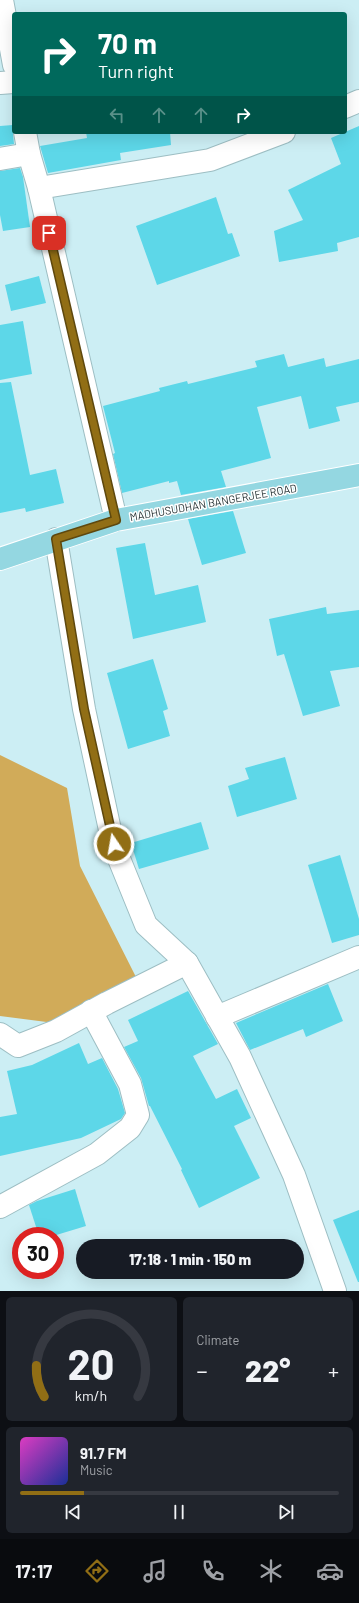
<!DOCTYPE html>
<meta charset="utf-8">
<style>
:root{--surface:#171b24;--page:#20242c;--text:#f1f3f6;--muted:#9ea1a6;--line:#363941;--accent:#916e15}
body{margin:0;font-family:Barlow,sans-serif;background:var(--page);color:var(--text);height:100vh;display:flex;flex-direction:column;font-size:15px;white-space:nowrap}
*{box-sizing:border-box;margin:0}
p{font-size:13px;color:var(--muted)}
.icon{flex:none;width:22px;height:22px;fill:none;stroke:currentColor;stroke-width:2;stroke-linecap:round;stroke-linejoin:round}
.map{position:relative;height:1291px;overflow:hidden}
.side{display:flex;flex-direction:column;gap:6px;padding:6px;background:#0d0f14;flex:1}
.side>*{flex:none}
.banner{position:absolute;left:12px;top:12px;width:335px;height:122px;border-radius:4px;box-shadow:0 4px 16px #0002;background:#00695c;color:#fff;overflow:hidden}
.speed{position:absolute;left:12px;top:1227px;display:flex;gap:8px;font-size:20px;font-weight:700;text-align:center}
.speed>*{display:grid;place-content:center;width:52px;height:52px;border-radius:50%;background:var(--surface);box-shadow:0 4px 16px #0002;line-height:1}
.speed .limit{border:6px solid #d22;background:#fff;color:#111}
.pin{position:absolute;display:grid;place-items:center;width:34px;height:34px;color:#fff;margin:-17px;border-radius:8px;box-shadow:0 2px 6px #0006}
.me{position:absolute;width:44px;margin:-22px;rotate:348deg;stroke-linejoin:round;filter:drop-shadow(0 0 3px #0008)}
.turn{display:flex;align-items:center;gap:14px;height:84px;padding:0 20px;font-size:18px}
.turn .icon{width:52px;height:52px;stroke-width:2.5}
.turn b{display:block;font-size:28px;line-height:34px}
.lanes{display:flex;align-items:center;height:38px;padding:0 20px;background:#0003;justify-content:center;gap:20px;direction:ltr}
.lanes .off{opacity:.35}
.big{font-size:30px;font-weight:800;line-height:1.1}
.side .card{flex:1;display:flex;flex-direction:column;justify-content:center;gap:6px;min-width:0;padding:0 14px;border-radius:6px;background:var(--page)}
.side .dial{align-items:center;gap:0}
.dial svg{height:104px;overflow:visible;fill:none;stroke:var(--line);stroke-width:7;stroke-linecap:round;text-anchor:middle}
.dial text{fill:var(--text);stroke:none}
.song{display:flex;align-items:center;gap:12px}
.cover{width:48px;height:48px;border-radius:6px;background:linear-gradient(135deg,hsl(310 70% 55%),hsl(230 70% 35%))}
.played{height:4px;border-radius:2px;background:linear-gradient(90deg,var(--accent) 20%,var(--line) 20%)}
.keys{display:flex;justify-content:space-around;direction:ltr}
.heat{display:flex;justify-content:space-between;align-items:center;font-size:22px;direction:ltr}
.side .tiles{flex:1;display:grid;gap:6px;grid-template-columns:1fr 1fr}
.card:last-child{grid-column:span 2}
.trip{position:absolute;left:76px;top:1239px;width:228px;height:40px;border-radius:20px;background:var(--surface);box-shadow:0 4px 16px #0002;font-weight:800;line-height:40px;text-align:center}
.dock{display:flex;height:64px;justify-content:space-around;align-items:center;background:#090b0e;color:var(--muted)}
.dock .icon{width:28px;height:28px}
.dock .selected{color:var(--accent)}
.dock b{font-size:18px;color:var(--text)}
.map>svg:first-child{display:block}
.water{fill:#d1ab59}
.building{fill:#5dd7e8}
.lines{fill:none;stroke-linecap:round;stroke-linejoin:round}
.minor-casing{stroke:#9dbec3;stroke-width:24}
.major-casing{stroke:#fff;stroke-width:24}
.minor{stroke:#fff;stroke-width:22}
.major{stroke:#94d7e1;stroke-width:22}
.route-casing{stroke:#5e480e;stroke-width:10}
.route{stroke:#916e15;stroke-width:7}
.labels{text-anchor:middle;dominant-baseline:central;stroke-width:3;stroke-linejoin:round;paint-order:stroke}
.street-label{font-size:11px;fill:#283537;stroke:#fff}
</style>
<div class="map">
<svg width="359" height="1291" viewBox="0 0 359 1291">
<rect width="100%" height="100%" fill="#cceef4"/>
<!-- water -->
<path class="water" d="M 0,755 L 67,788 L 80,866 L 140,985 L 70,1025 L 0,1016 Z"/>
<!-- building -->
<g class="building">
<path d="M 13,125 L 13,134 L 14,144 L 0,146 L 0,126 Z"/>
<path d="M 359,126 L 359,237 L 337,243 L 338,251 L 279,262 L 274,231 L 303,220 L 288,190 L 341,164 L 331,138 Z"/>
<path d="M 86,132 L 170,132 L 171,145 L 120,153 L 121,160 L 48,173 L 40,146 L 87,138 Z"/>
<path d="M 20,168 L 23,177 L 30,227 L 3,231 L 0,215 L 0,171 Z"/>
<path d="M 216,197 L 228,234 L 232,233 L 240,256 L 157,285 L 136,226 Z"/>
<path d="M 39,276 L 46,303 L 11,311 L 5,285 Z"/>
<path d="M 23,321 L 32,374 L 0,380 L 0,325 Z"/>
<path d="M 284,354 L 288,367 L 324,358 L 326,367 L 359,359 L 359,402 L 336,407 L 340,421 L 309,429 L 301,396 L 257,407 L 271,458 L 221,471 L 226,487 L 181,495 L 177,481 L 169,483 L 169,481 L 122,493 L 113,454 L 115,453 L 103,406 L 160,391 L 159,388 L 187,381 L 188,384 L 257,367 L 255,361 Z"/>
<path d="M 11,382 L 30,475 L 56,469 L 64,503 L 26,512 L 25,508 L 0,513 L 0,383 Z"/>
<path d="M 233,511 L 246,553 L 202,565 L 188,519 Z"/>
<path d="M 145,543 L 155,595 L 198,585 L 206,622 L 133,639 L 116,548 Z"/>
<path d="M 326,607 L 327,614 L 359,610 L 359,667 L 330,671 L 340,706 L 303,716 L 284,654 L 277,656 L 269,619 Z"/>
<path d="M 153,659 L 168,709 L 163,711 L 170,736 L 128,749 L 107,673 Z"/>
<path d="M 285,757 L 297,799 L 237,817 L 228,786 L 249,779 L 245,768 Z"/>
<path d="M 201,822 L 209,849 L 139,869 L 131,843 Z"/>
<path d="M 340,855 L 359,919 L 359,935 L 332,943 L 308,865 Z"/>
<path d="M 328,984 L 343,1021 L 306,1037 L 303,1029 L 250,1050 L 236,1023 Z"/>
<path d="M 188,991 L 218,1044 L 193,1056 L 216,1099 L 237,1089 L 251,1118 L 234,1126 L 260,1178 L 199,1208 L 181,1170 L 182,1169 L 150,1106 L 149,1106 L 141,1078 L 124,1047 L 138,1041 L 128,1020 Z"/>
<path d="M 79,1043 L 88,1064 L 102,1058 L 118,1089 L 125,1113 L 121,1119 L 81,1138 L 0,1156 L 0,1117 L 17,1114 L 7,1071 L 32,1065 Z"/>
<path d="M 75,1189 L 86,1226 L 53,1236 L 39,1236 L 29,1205 L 37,1201 Z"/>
<path d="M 359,1210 L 359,1282 L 358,1282 L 333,1220 Z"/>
</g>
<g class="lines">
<!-- minor casing -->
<g class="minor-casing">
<g id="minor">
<path d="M 2,0 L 14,65"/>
<path d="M 0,83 L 14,82"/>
<path d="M 345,107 L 359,101"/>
<path d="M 25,132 L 29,154 L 39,188 L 116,520"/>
<path d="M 0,159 L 29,154"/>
<path d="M 39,188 L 210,160 L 284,132"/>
<path d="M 56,539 L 84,709 L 113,844 L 146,925 L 187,963 L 240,1057 L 294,1175 L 335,1291"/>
<path d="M 217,1017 L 359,957"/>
<path d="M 0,1034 L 18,1046 L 56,1031 L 107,1003 L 187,963"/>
<path d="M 0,1207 L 97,1154 L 130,1128 L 138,1115 L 130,1084 L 91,1011"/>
</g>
</g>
<!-- major casing -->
<g class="major-casing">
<path id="major" d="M 0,559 L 116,520 L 359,475"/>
</g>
<!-- minor -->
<use href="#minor" class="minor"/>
<!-- major -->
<use href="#major" class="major"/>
</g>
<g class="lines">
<!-- route casing -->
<g class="route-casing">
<path id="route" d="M 49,233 L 116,520 L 56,539 L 84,709 L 114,844"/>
</g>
<!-- route -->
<use href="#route" class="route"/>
</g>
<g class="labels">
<!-- street labels -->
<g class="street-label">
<text transform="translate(213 502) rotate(-10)">MADHUSUDHAN BANGERJEE ROAD</text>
</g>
</g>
</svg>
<div class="speed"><div class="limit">30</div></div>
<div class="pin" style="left:49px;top:233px;background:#d93025"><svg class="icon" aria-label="arrive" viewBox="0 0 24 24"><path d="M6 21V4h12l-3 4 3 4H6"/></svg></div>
<svg class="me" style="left:114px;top:844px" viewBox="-20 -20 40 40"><circle r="17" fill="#916e15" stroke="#fff" stroke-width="3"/><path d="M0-11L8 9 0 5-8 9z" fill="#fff"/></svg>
<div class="trip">17:18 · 1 min · 150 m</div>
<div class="banner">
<div class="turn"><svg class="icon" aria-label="right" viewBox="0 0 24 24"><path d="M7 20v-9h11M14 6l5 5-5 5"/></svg><div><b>70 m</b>Turn right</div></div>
<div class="lanes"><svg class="icon off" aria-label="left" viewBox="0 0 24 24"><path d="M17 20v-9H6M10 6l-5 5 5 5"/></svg><svg class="icon off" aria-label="ahead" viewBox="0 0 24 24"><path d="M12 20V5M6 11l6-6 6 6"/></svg><svg class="icon off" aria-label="ahead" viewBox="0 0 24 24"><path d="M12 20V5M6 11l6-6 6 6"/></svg><svg class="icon" aria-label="right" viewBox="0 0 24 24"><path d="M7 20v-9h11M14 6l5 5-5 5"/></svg></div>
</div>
</div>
<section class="side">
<div class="tiles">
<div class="card dial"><svg viewBox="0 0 100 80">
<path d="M14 69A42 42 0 1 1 86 69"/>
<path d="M14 69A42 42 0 0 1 8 45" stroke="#916e15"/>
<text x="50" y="56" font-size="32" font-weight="700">20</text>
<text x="50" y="72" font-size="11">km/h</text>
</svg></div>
<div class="card"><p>Climate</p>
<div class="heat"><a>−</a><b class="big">22°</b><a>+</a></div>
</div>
<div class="card">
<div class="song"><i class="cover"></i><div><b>91.7 FM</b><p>Music</p></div></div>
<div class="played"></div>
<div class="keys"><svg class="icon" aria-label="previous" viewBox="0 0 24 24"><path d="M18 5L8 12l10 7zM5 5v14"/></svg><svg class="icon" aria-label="pause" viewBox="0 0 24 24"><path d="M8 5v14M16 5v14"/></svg><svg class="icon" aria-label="next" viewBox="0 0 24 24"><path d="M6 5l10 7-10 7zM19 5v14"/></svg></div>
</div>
</div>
</section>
<nav class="dock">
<b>17:17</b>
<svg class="icon selected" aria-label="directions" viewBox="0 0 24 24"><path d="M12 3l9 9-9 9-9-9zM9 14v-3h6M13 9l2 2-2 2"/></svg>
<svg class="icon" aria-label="music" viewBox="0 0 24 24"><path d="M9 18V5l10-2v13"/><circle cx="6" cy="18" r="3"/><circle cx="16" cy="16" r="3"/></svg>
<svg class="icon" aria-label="phone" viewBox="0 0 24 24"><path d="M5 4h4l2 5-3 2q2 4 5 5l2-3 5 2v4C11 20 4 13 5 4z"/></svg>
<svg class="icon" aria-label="climate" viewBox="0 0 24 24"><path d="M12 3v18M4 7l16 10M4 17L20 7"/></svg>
<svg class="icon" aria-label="car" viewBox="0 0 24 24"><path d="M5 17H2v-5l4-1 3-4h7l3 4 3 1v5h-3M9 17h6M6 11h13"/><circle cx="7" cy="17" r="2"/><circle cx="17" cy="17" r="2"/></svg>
</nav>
